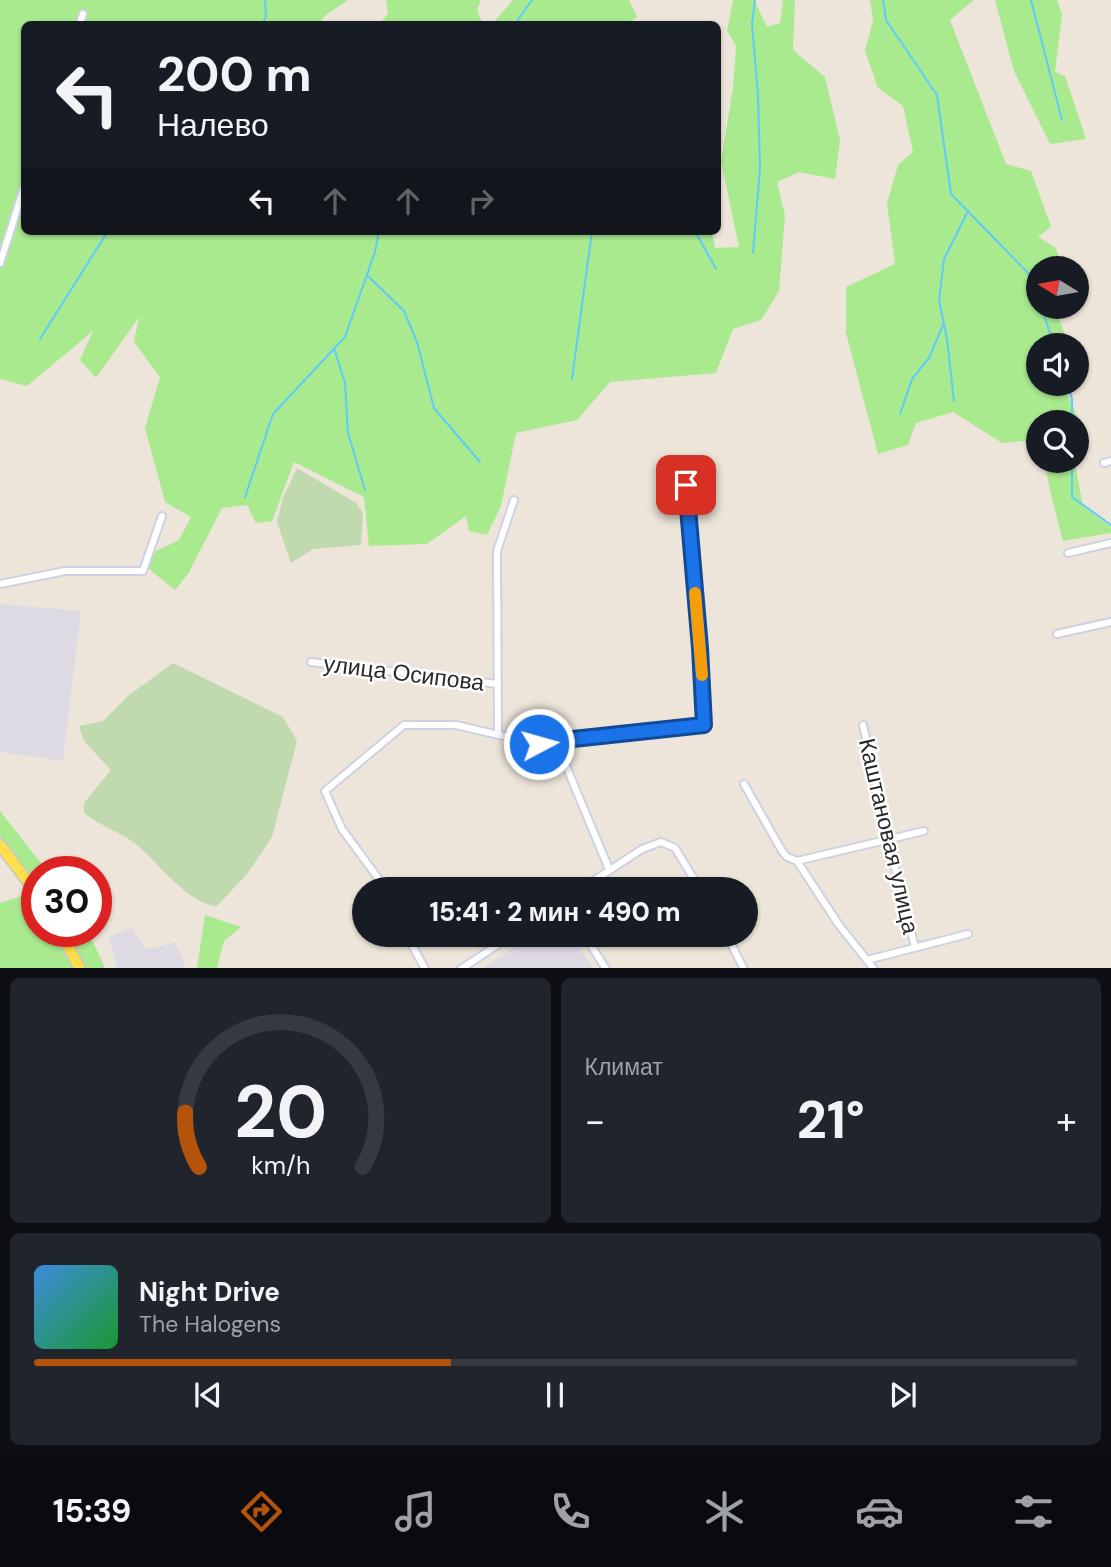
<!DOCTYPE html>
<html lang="ru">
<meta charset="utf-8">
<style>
:root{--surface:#171b24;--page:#20242c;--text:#f1f3f6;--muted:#9ea1a6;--line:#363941;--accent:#b45309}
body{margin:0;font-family:"DM Sans",sans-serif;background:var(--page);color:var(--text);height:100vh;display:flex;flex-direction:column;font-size:26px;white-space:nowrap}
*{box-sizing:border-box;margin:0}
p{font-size:23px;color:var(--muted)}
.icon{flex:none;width:38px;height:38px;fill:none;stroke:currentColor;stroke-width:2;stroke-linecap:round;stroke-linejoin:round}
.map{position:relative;height:968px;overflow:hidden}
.side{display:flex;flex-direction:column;gap:10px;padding:10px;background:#0d0f14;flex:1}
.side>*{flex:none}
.guide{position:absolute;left:21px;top:21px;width:700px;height:214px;border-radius:10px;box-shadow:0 2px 5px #0004;background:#171b24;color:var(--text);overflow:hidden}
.needle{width:46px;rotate:281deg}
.tools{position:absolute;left:1026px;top:256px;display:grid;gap:14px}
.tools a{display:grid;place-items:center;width:63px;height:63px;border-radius:50%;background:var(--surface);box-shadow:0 2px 5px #0004;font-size:35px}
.speed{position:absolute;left:21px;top:856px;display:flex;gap:14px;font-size:35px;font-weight:700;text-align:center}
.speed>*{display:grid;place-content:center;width:91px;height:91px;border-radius:50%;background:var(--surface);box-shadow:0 2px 5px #0004;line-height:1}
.speed .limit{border:10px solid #d22;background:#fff;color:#111}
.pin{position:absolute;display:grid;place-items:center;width:60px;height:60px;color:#fff;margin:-30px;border-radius:14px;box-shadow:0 4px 10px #0006}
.me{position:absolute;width:77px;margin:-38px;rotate:84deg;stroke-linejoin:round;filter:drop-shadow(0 0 5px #0008)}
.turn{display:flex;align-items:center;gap:24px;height:147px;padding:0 21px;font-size:32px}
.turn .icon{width:91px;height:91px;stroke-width:2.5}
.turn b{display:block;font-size:49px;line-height:60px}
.lanes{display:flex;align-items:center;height:66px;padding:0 21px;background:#0003;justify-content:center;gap:35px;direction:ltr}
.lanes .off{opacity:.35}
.big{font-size:52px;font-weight:800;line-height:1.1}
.side .tile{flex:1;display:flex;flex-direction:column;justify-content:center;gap:10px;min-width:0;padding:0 24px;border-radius:10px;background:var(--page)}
.side .dial{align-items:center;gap:0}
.dial svg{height:182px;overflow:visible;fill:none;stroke:var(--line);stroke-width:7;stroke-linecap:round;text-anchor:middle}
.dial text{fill:var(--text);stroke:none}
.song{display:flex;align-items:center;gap:21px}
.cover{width:84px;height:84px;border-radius:10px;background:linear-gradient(135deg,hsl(210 70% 55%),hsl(130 70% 35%))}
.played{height:7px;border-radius:4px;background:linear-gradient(90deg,var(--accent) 40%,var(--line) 40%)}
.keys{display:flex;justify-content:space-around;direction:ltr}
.heat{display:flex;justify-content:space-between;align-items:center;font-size:38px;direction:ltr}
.side .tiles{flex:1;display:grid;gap:10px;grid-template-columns:1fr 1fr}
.tile:last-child{grid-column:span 2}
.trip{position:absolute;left:352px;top:877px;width:406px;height:70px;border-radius:35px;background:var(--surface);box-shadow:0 2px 5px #0004;font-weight:800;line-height:70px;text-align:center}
.dock{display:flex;height:112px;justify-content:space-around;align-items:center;background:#090b0e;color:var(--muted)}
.dock .icon{width:49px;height:49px}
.dock .current{color:var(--accent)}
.dock b{font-size:32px;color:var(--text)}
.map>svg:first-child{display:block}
.industrial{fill:#dedae4}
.green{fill:#a9ea8f}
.cemetery{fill:#c1d9ae}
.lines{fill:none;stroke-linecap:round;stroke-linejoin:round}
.stream{stroke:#60cafb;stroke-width:2}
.minor-casing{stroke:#ced1e4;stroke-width:10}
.primary-casing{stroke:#c7c7c7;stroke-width:13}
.minor{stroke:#fff;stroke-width:6}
.primary{stroke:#ffde4c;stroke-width:10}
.route-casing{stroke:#114b97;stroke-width:18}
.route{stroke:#1a73e8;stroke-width:12}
.slow{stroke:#f59e0b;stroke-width:12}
.labels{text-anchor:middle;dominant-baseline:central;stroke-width:5;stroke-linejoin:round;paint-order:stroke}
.street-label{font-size:23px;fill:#292929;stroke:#fff}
</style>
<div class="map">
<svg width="1111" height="969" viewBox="0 0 1111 969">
<rect width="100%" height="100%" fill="#ede5d9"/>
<!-- industrial -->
<g class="industrial">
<path d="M 0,604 L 81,611 L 63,761 L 0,752 Z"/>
<path d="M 131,928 L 145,948 L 151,949 L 175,942 L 186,968 L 117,968 L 109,937 Z"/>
<path d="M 533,934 L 572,935 L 593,968 L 484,968 Z"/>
</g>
<!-- green -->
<g class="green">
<path d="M 0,0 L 348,0 L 326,15 L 318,24 L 24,24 L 24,231 L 712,231 L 715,248 L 739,247 L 721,161 L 733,88 L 736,46 L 727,31 L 733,0 L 754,0 L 767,27 L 780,23 L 783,0 L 795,0 L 793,50 L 825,77 L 840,140 L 835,179 L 799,172 L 777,182 L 785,216 L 779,291 L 761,320 L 733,329 L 716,373 L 610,382 L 577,420 L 516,433 L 501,506 L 487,535 L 469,531 L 466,516 L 427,544 L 369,546 L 364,497 L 294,462 L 272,521 L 256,523 L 247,505 L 222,508 L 188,574 L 175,590 L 149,569 L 154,552 L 179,540 L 191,517 L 165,502 L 145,428 L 160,377 L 134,342 L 139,317 L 96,378 L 80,360 L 93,331 L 27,386 L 0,379 Z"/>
<path d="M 386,0 L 481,0 L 477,10 L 483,24 L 380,24 L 388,13 Z"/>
<path d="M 513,0 L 629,0 L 637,17 L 626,24 L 492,24 Z"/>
<path d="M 870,0 L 974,0 L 950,20 L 1006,164 L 1031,171 L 1051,227 L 1038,237 L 1056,248 L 1062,268 L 1038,268 L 1038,306 L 1062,306 L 1058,317 L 1069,345 L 1038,345 L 1038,383 L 1067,383 L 1064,387 L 1079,420 L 1076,443 L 1076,422 L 1038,422 L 1038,440 L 1002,443 L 953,412 L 916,423 L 908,445 L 878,454 L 846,333 L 846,287 L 895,264 L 887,203 L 898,165 L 913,152 L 903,106 L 878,88 L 865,51 L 873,20 Z"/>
<path d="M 995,0 L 1057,0 L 1062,14 L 1055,72 L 1065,76 L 1086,139 L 1050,144 L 1014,71 Z"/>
<path d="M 1044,460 L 1074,460 L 1083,506 L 1111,527 L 1111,533 L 1063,541 L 1050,491 Z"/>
<path d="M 0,811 L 47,871 L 37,872 L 37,886 L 0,836 Z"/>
<path d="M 28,894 L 37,907 L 37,931 L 51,931 L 73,968 L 0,968 L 0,903 Z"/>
<path d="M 205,915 L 241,927 L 224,941 L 217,968 L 197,968 Z"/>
<path d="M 66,931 L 88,931 L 105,968 L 86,968 Z"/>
</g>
<!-- cemetery -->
<g class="cemetery">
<path d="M 297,468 L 356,503 L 363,513 L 361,545 L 313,549 L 291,563 L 277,522 L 283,498 Z"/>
<path d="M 173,663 L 283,717 L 297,741 L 272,837 L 247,874 L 217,906 C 187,904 158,862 136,844 C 120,832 100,826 84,813 L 84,803 L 111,770 L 84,741 L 79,726 L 103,721 L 129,695 Z"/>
</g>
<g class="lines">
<!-- stream -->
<g class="stream">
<path d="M 883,0 L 886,20 L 937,95 L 951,194 L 1031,276 L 1038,296"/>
<path d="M 1031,0 L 1062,120"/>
<path d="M 262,24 L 266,17 L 265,0"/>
<path d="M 515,24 L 532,0"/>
<path d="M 695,231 L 716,269"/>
<path d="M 189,233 L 193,231"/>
<path d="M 753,253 L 760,168 L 758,95 L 752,24 L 755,0"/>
<path d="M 368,276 L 404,311 L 417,342 L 434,408 L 480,462"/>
<path d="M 1041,306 L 1054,345"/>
<path d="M 40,339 L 108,231"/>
<path d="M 334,348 L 345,383 L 348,433 L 365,490"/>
<path d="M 572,379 L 592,231"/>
<path d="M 1067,383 L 1072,399 L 1072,422"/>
<path d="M 954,401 L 947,339 L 939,300 L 944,259 L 967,213"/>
<path d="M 900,414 L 912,379 L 929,358 L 943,325"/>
<path d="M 1072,460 L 1072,497 L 1111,525"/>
<path d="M 245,497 L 273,414 L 345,337 L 375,252 L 379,231"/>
</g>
<!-- minor casing -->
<g class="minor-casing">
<g id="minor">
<path d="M 80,24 L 83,14"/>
<path d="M 0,263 L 24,188"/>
<path d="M 1104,463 L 1111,461"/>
<path d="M 1068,553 L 1111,543"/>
<path d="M 0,584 L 65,571 L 143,571 L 162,516"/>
<path d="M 1057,634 L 1111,622"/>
<path d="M 311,662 L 498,684"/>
<path d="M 863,725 L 888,840 L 915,947"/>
<path d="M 498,734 L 497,551 L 514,500"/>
<path d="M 559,749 L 573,739 L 704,725 L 700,648 L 686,485"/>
<path d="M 744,784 L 782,851 L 787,857 L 797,861 L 839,925 L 874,969"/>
<path d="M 797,861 L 924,831"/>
<path d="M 386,889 L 342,829 L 325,791 L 404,725 L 456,725 L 559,749 L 609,869"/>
<path d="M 581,889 L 642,849 L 661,842 L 675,848 L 700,889"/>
<path d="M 406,934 L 425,969"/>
<path d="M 584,934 L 606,969"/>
<path d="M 726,934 L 744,969"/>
<path d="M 867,960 L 968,934"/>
<path d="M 461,969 L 514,934"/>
</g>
</g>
<!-- primary casing -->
<g class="primary-casing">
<g id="primary">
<path d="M 0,845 L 37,894"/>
<path d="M 60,931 L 80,969"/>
</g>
</g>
<!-- minor -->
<use href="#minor" class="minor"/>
<!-- primary -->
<use href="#primary" class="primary"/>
</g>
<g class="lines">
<!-- route casing -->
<g class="route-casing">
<path id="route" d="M 539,744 L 559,749 L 573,739 L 704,725 L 700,648 L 686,485"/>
</g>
<!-- route -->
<use href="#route" class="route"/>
<!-- slow -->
<path class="slow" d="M 695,593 L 702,675"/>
</g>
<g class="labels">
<!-- street labels -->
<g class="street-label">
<text transform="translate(404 673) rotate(7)">улица Осипова</text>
<text transform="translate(889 836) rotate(77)">Каштановая улица</text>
</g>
</g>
</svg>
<div class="tools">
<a><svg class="needle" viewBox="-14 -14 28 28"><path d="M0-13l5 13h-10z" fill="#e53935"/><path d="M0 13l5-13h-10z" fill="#9ea1a6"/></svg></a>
<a><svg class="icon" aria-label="sound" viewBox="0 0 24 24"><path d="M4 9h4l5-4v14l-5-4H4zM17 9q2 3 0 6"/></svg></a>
<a><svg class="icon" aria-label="search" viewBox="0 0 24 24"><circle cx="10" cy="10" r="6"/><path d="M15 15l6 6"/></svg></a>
</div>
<div class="speed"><div class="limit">30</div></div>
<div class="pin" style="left:686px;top:485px;background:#d93025"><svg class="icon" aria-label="arrive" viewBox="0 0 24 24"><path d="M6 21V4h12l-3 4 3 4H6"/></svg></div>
<svg class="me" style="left:539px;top:744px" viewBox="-20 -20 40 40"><circle r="17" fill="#1a73e8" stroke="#fff" stroke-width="3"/><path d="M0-11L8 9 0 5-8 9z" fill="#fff"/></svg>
<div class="trip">15:41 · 2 мин · 490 m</div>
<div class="guide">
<div class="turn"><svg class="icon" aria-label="left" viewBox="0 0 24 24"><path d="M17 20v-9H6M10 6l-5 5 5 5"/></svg><div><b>200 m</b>Налево</div></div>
<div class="lanes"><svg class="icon" aria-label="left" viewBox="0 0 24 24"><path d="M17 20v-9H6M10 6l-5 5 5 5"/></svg><svg class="icon off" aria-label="ahead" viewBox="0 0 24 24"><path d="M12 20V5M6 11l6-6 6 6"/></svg><svg class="icon off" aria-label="ahead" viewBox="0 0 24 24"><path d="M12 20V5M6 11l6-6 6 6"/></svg><svg class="icon off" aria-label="right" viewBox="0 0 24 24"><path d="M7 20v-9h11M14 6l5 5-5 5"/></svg></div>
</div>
</div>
<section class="side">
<div class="tiles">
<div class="tile dial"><svg viewBox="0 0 100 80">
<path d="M14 69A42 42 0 1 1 86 69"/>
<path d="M14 69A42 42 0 0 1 8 45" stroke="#b45309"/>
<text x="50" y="56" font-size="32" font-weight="700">20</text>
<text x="50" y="72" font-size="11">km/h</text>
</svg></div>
<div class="tile"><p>Климат</p>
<div class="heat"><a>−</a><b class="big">21°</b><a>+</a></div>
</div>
<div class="tile">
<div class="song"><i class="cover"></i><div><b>Night Drive</b><p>The Halogens</p></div></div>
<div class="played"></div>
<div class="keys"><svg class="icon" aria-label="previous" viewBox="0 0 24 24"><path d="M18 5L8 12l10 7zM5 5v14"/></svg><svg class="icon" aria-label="pause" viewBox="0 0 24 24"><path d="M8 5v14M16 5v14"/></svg><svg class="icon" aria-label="next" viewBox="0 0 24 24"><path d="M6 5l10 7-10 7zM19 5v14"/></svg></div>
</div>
</div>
</section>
<nav class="dock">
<b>15:39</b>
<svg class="icon current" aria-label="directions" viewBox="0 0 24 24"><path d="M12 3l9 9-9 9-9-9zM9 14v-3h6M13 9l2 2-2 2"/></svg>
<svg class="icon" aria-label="music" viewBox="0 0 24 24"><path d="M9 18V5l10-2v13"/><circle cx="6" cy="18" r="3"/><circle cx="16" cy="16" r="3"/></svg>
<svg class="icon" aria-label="phone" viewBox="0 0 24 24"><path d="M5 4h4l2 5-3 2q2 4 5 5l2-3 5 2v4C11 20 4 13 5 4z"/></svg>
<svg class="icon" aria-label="climate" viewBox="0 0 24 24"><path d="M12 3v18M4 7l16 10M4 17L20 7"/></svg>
<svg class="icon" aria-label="car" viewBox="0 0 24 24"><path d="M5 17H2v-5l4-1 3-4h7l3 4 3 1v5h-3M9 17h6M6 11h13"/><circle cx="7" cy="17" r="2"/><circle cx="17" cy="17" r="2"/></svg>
<svg class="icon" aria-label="filters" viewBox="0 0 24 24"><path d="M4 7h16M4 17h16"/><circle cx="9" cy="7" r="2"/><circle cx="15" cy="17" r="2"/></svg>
</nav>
